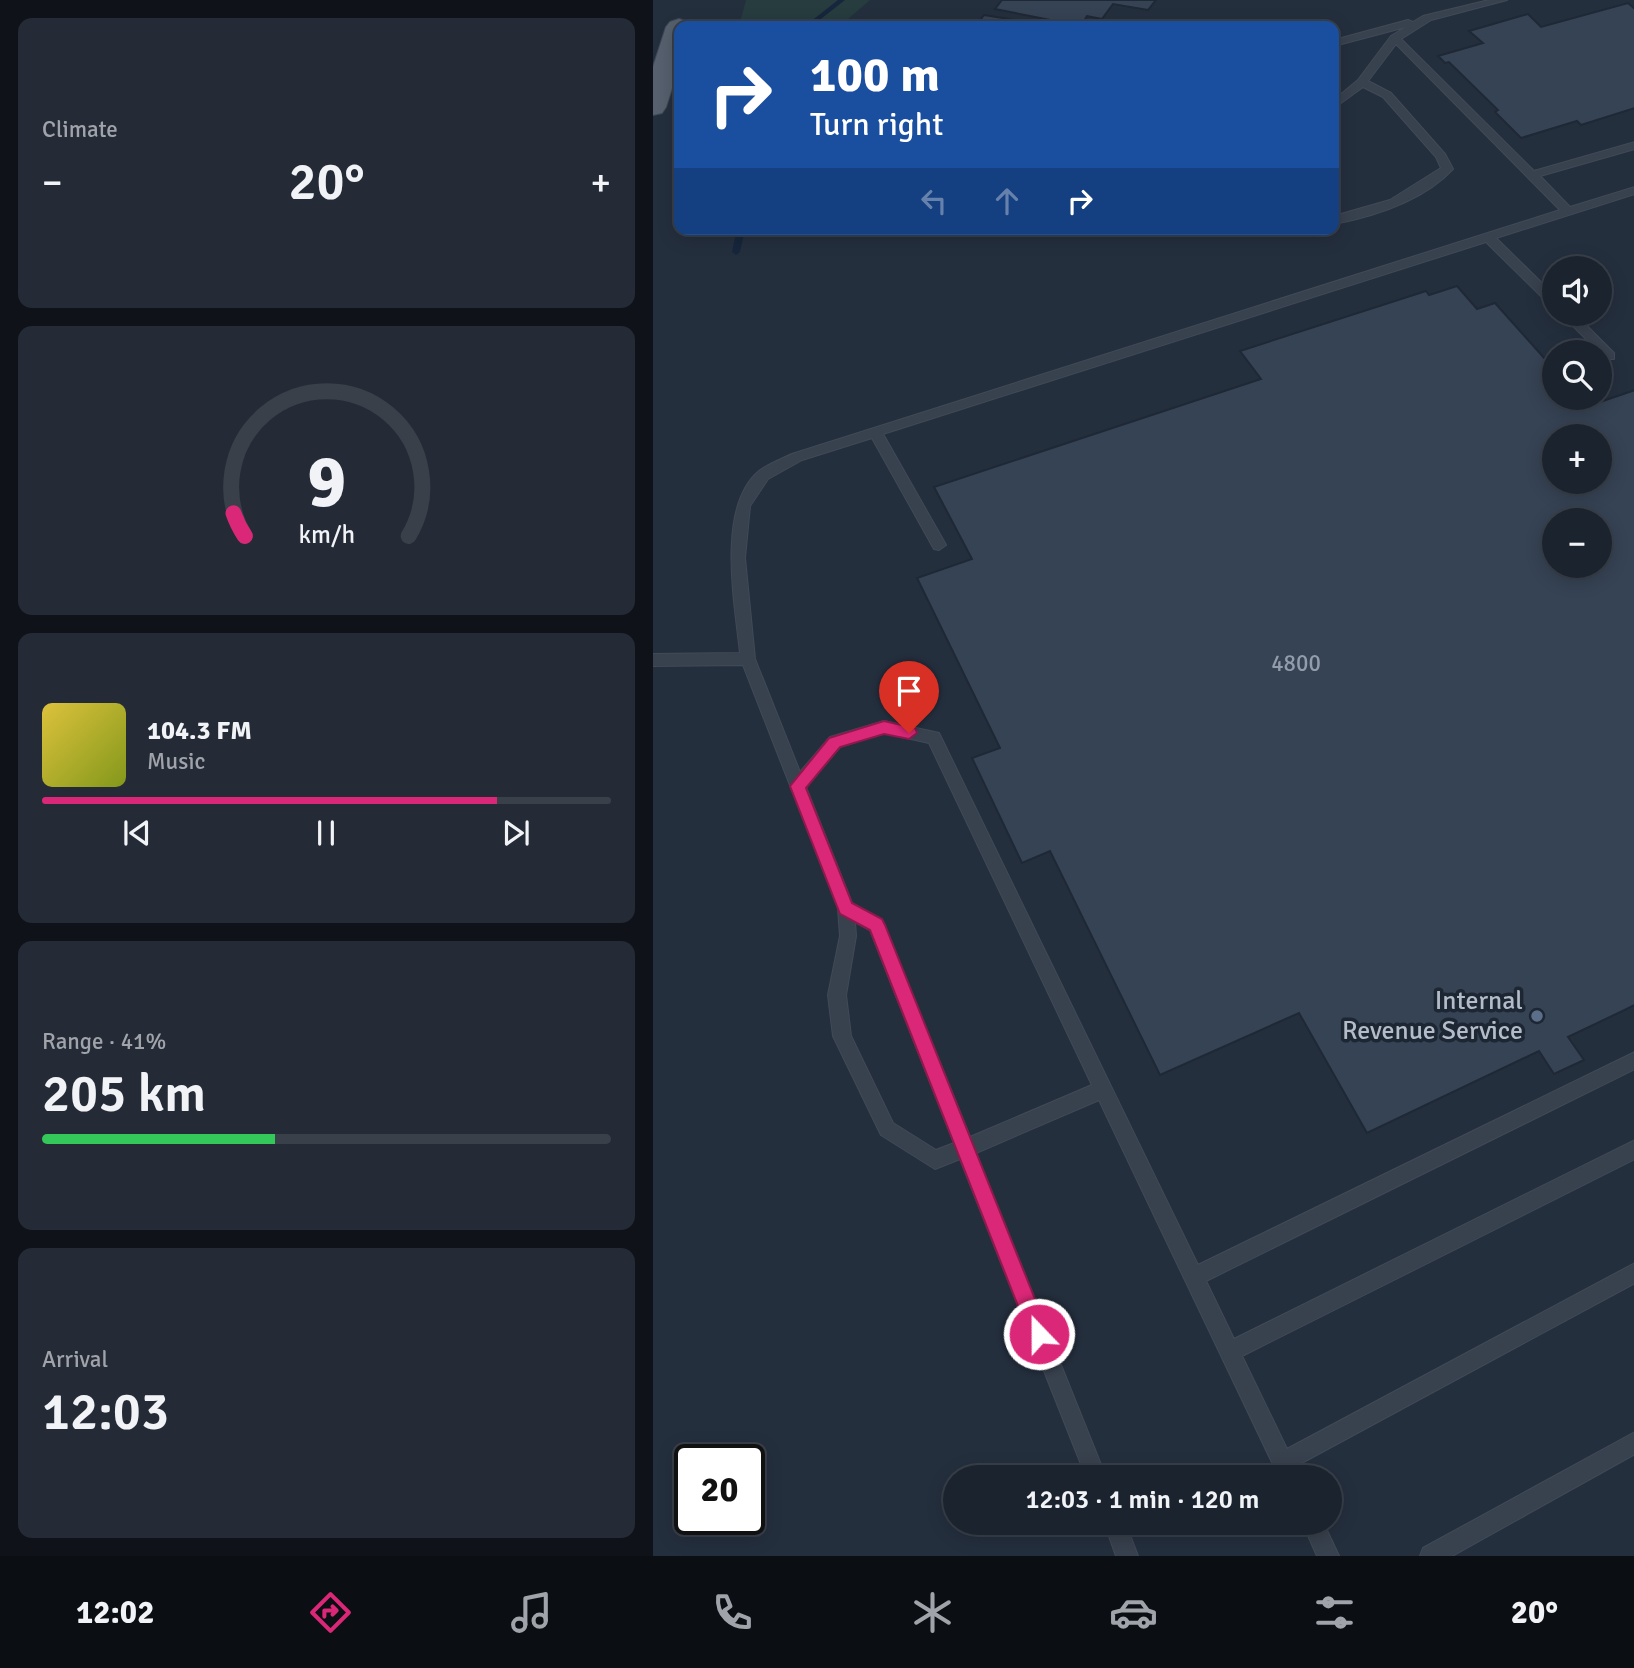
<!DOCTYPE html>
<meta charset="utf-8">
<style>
:root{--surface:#1b232e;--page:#242b36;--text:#f1f3f6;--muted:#a0a4aa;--line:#39404a;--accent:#db2777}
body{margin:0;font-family:Signika,sans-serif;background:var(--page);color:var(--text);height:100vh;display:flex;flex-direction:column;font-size:26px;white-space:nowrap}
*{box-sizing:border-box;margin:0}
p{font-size:23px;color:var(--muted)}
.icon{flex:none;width:38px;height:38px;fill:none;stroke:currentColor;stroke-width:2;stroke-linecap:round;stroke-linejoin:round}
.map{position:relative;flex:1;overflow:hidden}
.panel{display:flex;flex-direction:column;gap:18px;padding:18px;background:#0f1319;width:653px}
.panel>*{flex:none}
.guide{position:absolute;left:21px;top:21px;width:665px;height:214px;border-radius:14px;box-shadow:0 4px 18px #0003,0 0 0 2px var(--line);background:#1a4fa0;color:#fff;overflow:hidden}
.tools{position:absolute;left:889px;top:256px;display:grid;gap:14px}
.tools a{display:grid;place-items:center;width:70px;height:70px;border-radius:50%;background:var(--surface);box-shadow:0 4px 18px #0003,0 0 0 2px var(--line);font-size:35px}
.speed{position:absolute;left:21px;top:1444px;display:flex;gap:14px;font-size:35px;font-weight:700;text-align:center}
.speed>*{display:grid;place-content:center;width:91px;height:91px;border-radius:50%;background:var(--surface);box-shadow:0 4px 18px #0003,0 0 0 2px var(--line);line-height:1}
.speed .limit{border:4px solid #111;border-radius:10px;background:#fff;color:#111}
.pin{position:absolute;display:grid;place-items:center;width:60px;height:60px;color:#fff;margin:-72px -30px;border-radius:50% 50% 50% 0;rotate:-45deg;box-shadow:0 0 7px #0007}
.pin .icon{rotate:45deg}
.me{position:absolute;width:77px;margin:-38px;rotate:338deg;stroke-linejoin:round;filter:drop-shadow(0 0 5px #0008)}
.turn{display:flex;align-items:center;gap:24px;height:147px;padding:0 21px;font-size:32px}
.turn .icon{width:91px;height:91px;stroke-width:2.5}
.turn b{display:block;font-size:49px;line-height:60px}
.lanes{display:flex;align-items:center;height:66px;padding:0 21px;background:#0003;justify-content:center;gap:35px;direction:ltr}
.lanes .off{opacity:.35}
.big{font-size:52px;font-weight:600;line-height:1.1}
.panel .card{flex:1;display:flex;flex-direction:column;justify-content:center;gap:10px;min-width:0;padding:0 24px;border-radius:14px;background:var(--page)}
.panel .dial{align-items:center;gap:0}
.dial svg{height:182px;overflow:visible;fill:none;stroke:var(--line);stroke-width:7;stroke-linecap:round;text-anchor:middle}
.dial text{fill:var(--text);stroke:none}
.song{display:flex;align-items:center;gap:21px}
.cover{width:84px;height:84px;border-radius:10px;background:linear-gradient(135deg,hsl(50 70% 55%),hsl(70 70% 35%))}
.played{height:7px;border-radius:4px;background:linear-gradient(90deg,var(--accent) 80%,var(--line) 80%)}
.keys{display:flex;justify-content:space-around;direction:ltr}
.heat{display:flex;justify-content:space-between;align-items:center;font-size:38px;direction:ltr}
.charge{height:10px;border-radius:5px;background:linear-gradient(90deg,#34c759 41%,var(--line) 0)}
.trip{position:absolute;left:290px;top:1465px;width:399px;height:70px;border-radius:35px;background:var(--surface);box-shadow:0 4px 18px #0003,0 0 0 2px var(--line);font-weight:600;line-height:70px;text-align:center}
.menu{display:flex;height:112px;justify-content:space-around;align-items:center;background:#0b0e12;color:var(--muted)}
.menu .icon{width:49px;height:49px}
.menu .on{color:var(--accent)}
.menu b{font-size:32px;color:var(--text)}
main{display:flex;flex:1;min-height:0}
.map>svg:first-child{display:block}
.green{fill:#263c3f}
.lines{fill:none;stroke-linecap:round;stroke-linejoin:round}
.stream{fill:#17263c;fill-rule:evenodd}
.building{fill:#364354;stroke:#1f2835;stroke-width:2;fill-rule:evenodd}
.service-casing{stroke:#414a57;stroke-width:2}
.primary-casing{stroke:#414a57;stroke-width:2}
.service{fill:#38414e;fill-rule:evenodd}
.primary{fill:#56606e;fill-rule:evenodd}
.route{fill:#db2777;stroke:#8e194d;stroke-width:2}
.service-dot{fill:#5c6f8a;stroke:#1d2633;stroke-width:2.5}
.labels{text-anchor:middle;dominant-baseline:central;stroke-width:7;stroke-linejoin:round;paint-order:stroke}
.number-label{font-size:23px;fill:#929caa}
.poi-label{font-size:26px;fill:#b4bcc9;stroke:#1d2633;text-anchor:end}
</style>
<main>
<section class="panel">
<div class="card"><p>Climate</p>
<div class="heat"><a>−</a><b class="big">20°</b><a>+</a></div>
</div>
<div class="card dial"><svg viewBox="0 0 100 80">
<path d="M14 69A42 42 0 1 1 86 69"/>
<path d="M14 69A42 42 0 0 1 9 59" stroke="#db2777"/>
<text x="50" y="56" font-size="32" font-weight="700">9</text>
<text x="50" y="72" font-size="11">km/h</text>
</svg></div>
<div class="card">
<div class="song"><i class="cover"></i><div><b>104.3 FM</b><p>Music</p></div></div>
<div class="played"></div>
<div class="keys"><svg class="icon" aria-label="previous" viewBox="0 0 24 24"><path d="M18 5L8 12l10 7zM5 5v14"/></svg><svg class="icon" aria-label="pause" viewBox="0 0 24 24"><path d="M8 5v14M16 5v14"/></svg><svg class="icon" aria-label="next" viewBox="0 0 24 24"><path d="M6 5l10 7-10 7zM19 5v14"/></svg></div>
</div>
<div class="card"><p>Range · 41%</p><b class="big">205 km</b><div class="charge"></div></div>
<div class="card"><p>Arrival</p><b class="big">12:03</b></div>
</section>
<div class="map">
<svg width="982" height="1556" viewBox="0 0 982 1556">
<rect width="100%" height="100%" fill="#242f3e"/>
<!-- green -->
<path class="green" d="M 93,0 L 217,0 L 187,26 L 86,26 Z"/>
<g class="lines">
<!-- stream -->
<g class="stream">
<path d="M 185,0 L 192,0 L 159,26 L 152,26 Z"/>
<path d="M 84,229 L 92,229 L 87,252 L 83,255 L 79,252 Z"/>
</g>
</g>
<!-- building -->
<g class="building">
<path d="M 349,0 L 503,0 L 495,10 L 460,4 L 449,19 L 434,16 L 428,26 L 342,9 Z"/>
<path d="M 975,3 L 982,9 L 982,108 L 928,125 L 924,121 L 868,138 L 842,112 L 845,110 L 796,62 L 792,63 L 785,56 L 830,43 L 816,31 L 875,14 L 888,27 Z"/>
<path d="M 331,15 L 400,26 L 323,26 Z"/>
<path d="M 804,286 L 824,309 L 842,303 L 901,369 L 901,397 L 927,397 L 935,406 L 982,390 L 982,1005 L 915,1037 L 931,1060 L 901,1074 L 886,1051 L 714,1133 L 646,1013 L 507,1075 L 397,851 L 369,863 L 319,758 L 347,748 L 264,578 L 319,559 L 281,487 L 608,379 L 587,351 L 773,291 L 776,295 ZM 901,436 L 947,436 L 947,481 L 901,481 ZM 901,520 L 947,520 L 947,565 L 901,565 Z"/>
</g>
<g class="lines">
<!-- service casing -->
<g class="service-casing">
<g id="service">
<path d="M 836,0 L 854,0 L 778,20 L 748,39 L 881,171 L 982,142 L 982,149 L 887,176 L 917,207 L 982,187 L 982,194 L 843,238 L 901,295 L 901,306 L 897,305 L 833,242 L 230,434 L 293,545 L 286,550 L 281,549 L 219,438 L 149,460 L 115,479 L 97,506 L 92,558 L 102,659 L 147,772 L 177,737 L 231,721 L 286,733 L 545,1265 L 982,1052 L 982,1069 L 553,1281 L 581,1339 L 982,1140 L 982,1159 L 589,1356 L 634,1449 L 982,1263 L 982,1283 L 643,1466 L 647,1477 L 626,1477 L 446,1100 L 323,1153 L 453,1477 L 433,1477 L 307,1159 L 282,1169 L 228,1135 L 180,1036 L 175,995 L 187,936 L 185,908 L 90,665 L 0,666 L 0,654 L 87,653 C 82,604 63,507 106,471 C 115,464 129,459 139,454 L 907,210 L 743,44 L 715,81 L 738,93 L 792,154 L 800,169 C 770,201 722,216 681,224 L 681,216 L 737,200 L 788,168 L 783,157 L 730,97 L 710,87 L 681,108 L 681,100 L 705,80 L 738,36 L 753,27 L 681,46 L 681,40 L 755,20 L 760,22 L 770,16 ZM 231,733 L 276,743 L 439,1085 L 317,1137 L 229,920 L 199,903 L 153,787 L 187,747 ZM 202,922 L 217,930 L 301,1143 L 283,1150 L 240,1123 L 198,1036 L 193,995 L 203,936 Z"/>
<path d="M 522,229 L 588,229 L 582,233 L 528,233 Z"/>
<path d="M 907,313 L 921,313 L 961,353 L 961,359 L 953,359 Z"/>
<path d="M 982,1432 L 982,1454 L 799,1556 L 767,1556 L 770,1548 Z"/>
<path d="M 451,1522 L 472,1522 L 485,1556 L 463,1556 Z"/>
<path d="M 649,1522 L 670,1522 L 686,1556 L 664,1556 Z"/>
</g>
</g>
<!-- primary casing -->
<g class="primary-casing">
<path id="primary" d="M 26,19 L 35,22 L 38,26 L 26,26 L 26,66 L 13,107 L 9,113 L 0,115 L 0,67 L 13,27 L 17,22 Z"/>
</g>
<!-- service -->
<use href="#service" class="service"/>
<!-- primary -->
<use href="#primary" class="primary"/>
</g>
<!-- route -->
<path class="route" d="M 231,721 L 262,728 L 264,733 L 256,739 L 231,734 L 187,747 L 153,788 L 199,903 L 229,919 L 232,925 L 396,1334 L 393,1341 L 386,1343 L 379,1341 L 376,1334 L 217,930 L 187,914 L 137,786 L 176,738 Z"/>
<!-- markers -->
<circle class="service-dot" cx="884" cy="1016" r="7"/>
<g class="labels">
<!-- number labels -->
<g class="number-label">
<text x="643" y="663">4800</text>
</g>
<!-- poi labels -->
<g class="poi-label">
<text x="870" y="1001">Internal<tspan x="870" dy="30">Revenue Service</tspan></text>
</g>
</g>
</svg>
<div class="tools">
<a><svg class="icon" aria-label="sound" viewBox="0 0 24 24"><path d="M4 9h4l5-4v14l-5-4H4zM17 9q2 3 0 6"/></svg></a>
<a><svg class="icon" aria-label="search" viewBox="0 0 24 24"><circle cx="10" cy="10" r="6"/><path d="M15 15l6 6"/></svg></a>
<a>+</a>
<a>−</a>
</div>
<div class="speed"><div class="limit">20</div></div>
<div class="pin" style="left:256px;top:733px;background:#d93025"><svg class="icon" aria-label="arrive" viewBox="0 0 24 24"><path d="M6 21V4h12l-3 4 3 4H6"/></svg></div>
<svg class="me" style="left:386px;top:1334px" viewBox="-20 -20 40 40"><circle r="17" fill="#db2777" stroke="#fff" stroke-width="3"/><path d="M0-11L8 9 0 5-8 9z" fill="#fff"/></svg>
<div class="trip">12:03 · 1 min · 120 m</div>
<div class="guide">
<div class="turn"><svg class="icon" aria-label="right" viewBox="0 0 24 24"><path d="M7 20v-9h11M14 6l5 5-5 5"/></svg><div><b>100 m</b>Turn right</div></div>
<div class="lanes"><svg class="icon off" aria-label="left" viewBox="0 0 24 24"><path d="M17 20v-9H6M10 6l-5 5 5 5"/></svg><svg class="icon off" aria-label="ahead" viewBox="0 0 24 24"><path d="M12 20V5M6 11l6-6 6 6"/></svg><svg class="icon" aria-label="right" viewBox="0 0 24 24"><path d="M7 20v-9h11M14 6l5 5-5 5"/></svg></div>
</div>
</div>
</main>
<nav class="menu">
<b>12:02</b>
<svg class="icon on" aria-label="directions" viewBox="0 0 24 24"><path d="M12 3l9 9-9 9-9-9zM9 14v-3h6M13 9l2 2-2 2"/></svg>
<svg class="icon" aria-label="music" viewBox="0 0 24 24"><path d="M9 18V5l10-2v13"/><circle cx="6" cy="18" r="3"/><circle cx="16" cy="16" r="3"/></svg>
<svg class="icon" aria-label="phone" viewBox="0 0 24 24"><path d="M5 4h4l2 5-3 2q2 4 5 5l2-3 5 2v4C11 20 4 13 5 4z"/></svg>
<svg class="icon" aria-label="climate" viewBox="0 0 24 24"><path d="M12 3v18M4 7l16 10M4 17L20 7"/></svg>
<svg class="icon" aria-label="car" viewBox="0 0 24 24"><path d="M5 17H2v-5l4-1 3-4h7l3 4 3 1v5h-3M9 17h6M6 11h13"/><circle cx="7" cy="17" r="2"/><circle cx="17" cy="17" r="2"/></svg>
<svg class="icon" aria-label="filters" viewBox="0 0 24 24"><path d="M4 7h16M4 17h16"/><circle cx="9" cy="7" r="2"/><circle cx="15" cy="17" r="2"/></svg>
<b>20°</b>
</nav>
